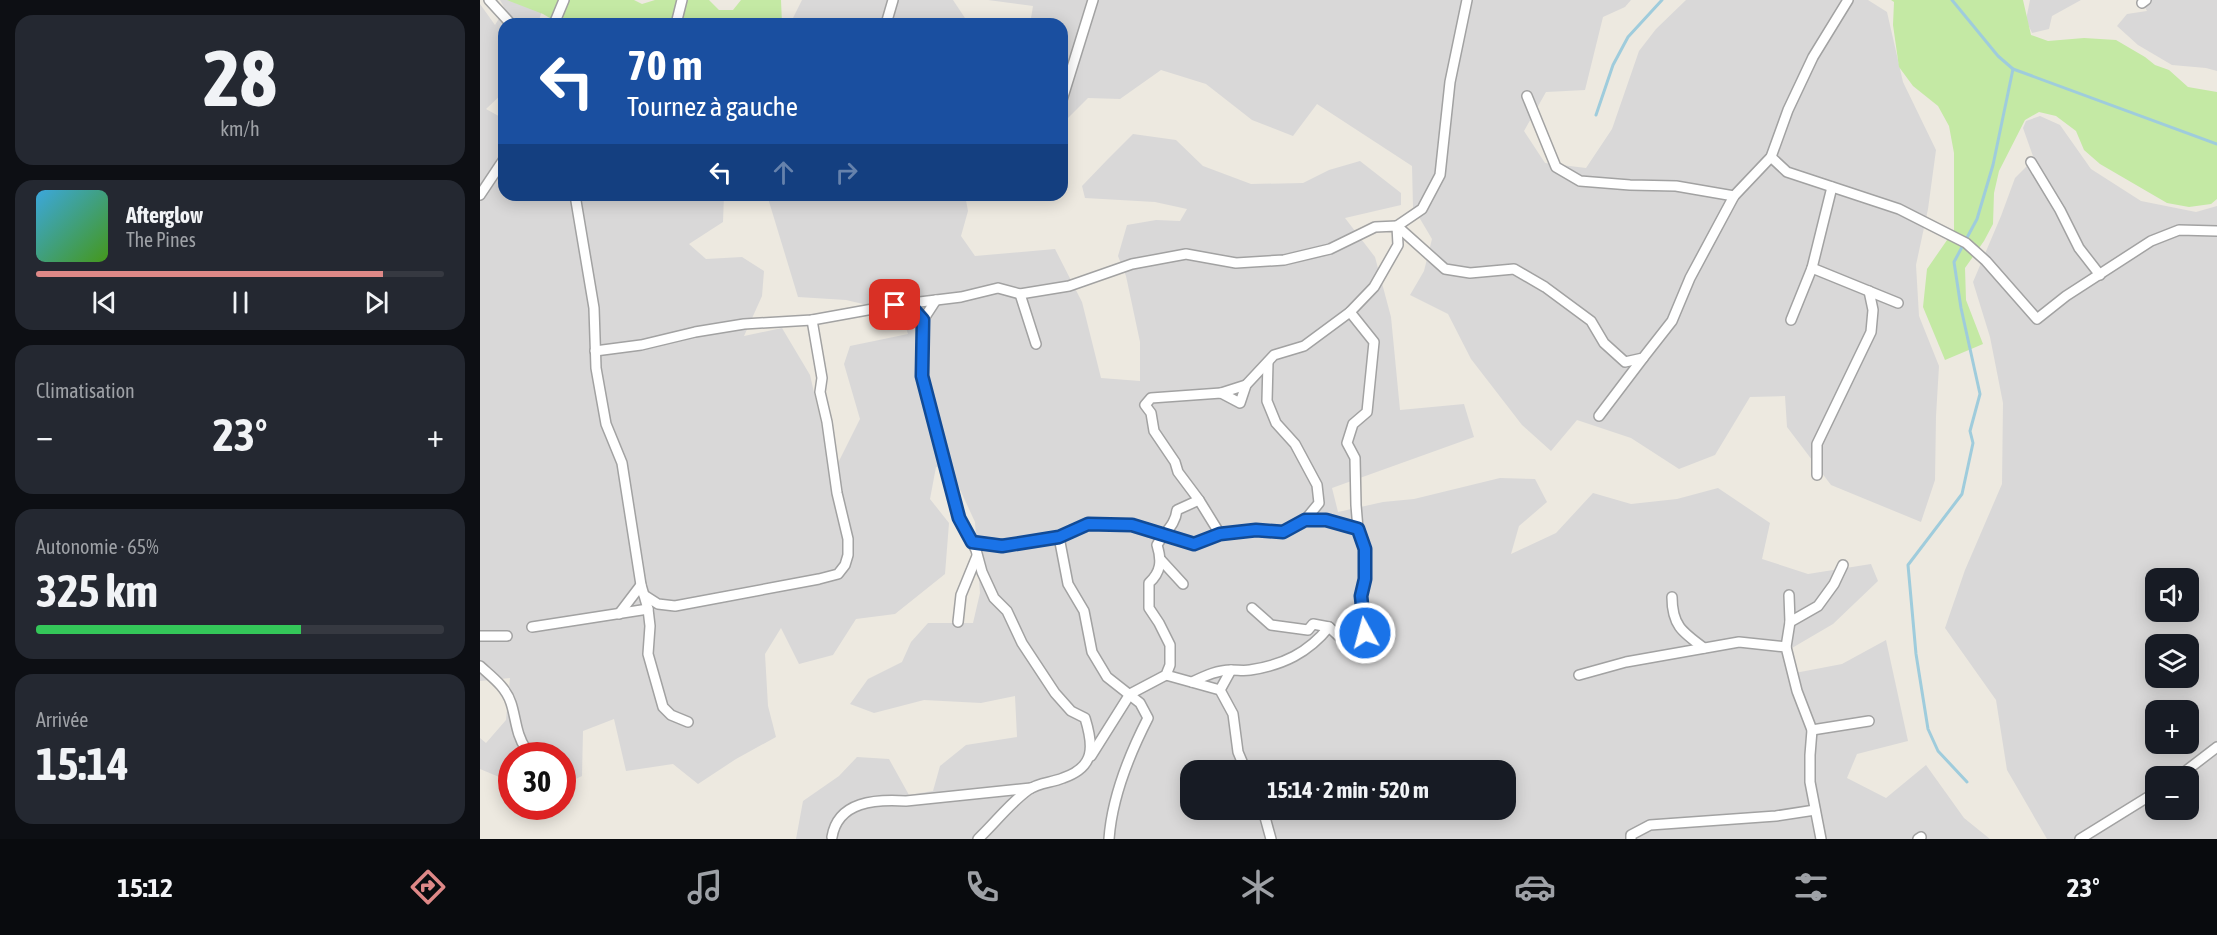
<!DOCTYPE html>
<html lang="fr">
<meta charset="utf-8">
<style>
:root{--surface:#171b24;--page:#242831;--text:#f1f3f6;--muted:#9ea1a6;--line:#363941;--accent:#de8887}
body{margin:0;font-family:"Asap Condensed",sans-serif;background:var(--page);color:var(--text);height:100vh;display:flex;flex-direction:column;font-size:22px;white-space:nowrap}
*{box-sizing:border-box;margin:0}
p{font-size:20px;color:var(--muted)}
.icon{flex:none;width:33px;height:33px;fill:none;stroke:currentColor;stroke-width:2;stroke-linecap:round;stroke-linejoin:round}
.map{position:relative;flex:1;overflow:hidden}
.sheet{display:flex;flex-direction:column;gap:15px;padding:15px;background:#0d0f14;width:480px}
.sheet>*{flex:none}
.hud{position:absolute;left:18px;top:18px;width:570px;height:183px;border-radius:18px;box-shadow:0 3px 15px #0003;background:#1a4fa0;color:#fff;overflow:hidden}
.tools{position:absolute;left:1665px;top:568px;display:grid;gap:12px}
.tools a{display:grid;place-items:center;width:54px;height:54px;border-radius:12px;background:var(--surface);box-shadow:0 3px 15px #0003;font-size:30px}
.speed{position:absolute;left:18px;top:742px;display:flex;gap:12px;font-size:30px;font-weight:700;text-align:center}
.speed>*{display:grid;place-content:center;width:78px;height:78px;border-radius:50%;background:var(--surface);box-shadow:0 3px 15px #0003;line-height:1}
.speed .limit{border:9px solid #d22;background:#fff;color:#111}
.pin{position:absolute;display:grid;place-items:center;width:51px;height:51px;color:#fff;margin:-26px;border-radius:12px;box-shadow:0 3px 9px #0006}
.me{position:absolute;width:66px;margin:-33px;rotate:353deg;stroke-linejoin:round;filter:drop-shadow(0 0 4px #0008)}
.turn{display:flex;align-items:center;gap:21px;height:126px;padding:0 30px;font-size:27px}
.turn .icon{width:78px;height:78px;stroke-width:2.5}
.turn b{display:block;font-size:42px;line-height:51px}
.lanes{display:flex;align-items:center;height:57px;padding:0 30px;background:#0003;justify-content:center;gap:30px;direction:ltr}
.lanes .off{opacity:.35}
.big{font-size:45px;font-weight:700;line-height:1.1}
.sheet .widget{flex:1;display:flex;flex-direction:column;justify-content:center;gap:9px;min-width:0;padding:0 21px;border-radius:18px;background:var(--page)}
.sheet .dial{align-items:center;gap:0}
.dial b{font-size:78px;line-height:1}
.song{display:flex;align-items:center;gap:18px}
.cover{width:72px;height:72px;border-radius:9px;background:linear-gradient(135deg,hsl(200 70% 55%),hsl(100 70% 35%))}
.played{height:6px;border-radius:3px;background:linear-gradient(90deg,var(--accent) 85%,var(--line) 85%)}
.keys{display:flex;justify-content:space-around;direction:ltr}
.heat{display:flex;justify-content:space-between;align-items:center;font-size:33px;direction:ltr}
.charge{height:9px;border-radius:4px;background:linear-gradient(90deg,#34c759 65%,var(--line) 0)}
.trip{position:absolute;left:700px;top:760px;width:336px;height:60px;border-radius:18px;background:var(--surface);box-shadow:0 3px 15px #0003;font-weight:700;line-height:60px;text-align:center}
.menu{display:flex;height:96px;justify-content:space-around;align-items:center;background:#090b0e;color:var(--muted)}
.menu .icon{width:42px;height:42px}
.menu .on{color:var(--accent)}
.menu b{font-size:27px;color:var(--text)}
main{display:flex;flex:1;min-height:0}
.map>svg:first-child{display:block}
.residential{fill:#d9d8d8;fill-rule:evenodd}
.grass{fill:#c4e9a4}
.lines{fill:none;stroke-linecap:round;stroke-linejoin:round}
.stream{stroke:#9fccdc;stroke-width:3}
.street-casing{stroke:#a2a2a2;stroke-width:12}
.street{stroke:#fff;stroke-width:9}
.route-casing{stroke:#114b97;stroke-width:15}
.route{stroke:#1a73e8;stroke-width:10}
</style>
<main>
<section class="sheet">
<div class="widget dial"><b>28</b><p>km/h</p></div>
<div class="widget">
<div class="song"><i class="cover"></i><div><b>Afterglow</b><p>The Pines</p></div></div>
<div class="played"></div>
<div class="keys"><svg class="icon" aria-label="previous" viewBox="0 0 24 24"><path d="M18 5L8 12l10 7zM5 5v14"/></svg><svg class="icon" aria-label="pause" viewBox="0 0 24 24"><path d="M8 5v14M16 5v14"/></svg><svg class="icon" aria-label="next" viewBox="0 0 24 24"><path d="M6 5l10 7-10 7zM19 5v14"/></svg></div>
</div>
<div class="widget"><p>Climatisation</p>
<div class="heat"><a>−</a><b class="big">23°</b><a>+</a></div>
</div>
<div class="widget"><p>Autonomie · 65%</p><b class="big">325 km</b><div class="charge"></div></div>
<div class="widget"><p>Arrivée</p><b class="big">15:14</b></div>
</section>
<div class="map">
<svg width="1737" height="839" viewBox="0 0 1737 839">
<rect width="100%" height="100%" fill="#ede9e0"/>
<!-- residential -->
<g class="residential">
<path d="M 20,0 L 65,0 L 58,24 L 24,24 L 24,92 L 6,109 L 24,119 L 24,195 L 244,195 L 243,222 L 209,244 L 226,259 L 262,257 L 284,271 L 282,296 L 264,336 L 302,328 L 330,375 L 342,427 L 358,463 L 380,419 L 364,364 L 370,346 L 428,334 L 421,313 L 366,300 L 318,297 L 287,195 L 485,195 L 488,211 L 481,236 L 495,256 L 575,249 L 602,302 L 621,378 L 660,381 L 660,342 L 646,276 L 638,256 L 647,225 L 676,220 L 700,221 L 707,209 L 675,202 L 605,198 L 602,186 L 627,160 L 653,134 L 696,140 L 723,166 L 771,184 L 823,183 L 849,170 L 880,161 L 921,193 L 921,205 L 865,218 L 895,257 L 911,317 L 920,410 L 984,404 L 994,437 L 852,488 L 858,512 L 903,502 L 934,499 L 1020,478 L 1055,479 L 1067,502 L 1039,526 L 1031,554 L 1076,533 L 1113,493 L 1151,504 L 1197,499 L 1238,488 L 1290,523 L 1282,559 L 1328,574 L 1391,564 L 1398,581 L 1353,624 L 1312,648 L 1315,673 L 1362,664 L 1406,640 L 1428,741 L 1377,754 L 1367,778 L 1406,798 L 1446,765 L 1484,818 L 1510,839 L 316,839 L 323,801 L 359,776 L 377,757 L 409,759 L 429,795 L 453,791 L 460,766 L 486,745 L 537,737 L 535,696 L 501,703 L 444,700 L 394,713 L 370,704 L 388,679 L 422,662 L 431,642 L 448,623 L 493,623 L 500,593 L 495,522 L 471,470 L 456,467 L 450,499 L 469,523 L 465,574 L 415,614 L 376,619 L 353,655 L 319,664 L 301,628 L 285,654 L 288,706 L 296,737 L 256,759 L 218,784 L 193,764 L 146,771 L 134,719 L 103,731 L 102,776 L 83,785 L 82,756 L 32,756 L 31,782 L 0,769 L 0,738 L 6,743 L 26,720 L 30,678 L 0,681 L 0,4 L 15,25 L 25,9 ZM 711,771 L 1026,771 L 1026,810 L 711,810 Z"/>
<path d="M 322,0 L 473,0 L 489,24 L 310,24 Z"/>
<path d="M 508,0 L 1151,0 L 1145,7 L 1123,17 L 1105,90 L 1066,92 L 1044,131 L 1065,163 L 1106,168 L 1132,129 L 1159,51 L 1176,29 L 1206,0 L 1388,0 L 1407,12 L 1423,82 L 1456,150 L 1448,209 L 1436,265 L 1439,316 L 1459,366 L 1456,416 L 1455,480 L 1441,522 L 1351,485 L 1307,427 L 1305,396 L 1270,397 L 1235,455 L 1199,469 L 1151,438 L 1097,420 L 1071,451 L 1042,425 L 991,359 L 968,314 L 930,295 L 944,271 L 952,239 L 933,207 L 932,166 L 837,104 L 813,136 L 772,120 L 726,84 L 681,70 L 640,99 L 608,98 L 582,124 L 582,24 L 550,24 L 553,6 Z"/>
<path d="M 1550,0 L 1601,0 L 1572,16 L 1569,29 L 1552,33 L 1546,20 Z"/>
<path d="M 1661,0 L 1737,0 L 1737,71 L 1726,68 L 1692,65 L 1658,45 L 1637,26 L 1647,14 L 1667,11 Z"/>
<path d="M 1560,116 L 1580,125 L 1611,169 L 1661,201 L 1716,212 L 1737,206 L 1737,839 L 1567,839 L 1527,770 L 1516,700 L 1465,628 L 1485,570 L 1522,484 L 1523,403 L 1510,337 L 1493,282 L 1521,216 L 1535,178 L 1554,159 L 1543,128 L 1546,121 ZM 1676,579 L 1708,579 L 1708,612 L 1676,612 ZM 1676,645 L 1708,645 L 1708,678 L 1676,678 ZM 1676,711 L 1708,711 L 1708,744 L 1676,744 ZM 1676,777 L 1708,777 L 1708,810 L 1676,810 Z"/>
</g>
<!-- grass -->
<g class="grass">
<path d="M 27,0 L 154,0 L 162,4 L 175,0 L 229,0 L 239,10 L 253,10 L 261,0 L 301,0 L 302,24 L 80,24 L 63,14 Z"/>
<path d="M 1411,0 L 1543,0 L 1551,35 L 1568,41 L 1604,38 L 1636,40 L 1665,57 L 1675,65 L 1689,70 L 1708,87 L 1737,92 L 1737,199 L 1731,204 L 1709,207 L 1687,203 L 1620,164 L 1604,150 L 1596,131 L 1576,116 L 1559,112 L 1545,120 L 1519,171 L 1514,193 L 1513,224 L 1504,241 L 1485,268 L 1486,300 L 1503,344 L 1465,360 L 1443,307 L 1447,269 L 1474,230 L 1474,153 L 1469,126 L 1458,106 L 1433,86 L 1419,67 L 1413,25 L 1414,2 Z"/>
</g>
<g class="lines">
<!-- stream -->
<g class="stream">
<path d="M 1472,0 L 1518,56 L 1533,69 L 1737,144"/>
<path d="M 1116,115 L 1133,65 L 1148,37 L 1182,0"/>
<path d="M 1487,782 L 1458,751 L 1448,729 L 1436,654 L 1428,565 L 1482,494 L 1493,443 L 1490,431 L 1500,394 L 1481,308 L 1474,262 L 1497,219 L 1513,165 L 1533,69"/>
</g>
<!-- street casing -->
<g class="street-casing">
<g id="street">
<path d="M 9,0 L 31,24"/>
<path d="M 987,0 L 970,82 L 960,175 L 942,209 L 917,226 L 965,269 L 990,273 L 1034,269 L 1065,287 L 1111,321 L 1124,343 L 1145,362 L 1163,358 L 1192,321 L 1210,278 L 1254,196 L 1291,157 L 1308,110 L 1333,57 L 1368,0"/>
<path d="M 1662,3 L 1666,0"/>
<path d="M 74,24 L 84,0"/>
<path d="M 196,24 L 202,0"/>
<path d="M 406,24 L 413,0"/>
<path d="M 1047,96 L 1076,167 L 1100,181 L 1150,185 L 1196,186 L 1254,196"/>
<path d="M 582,100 L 613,0"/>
<path d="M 1291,157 L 1307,172 L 1419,209 L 1486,243 L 1506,261 L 1557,319 L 1586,296 L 1671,241 L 1699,230 L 1737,231"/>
<path d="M 1551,162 L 1580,210 L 1599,248 L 1620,275"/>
<path d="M 1352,187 L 1332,268 L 1418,303"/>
<path d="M 0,195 L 24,159"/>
<path d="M 95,195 L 114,308 L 116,368 L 126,424 L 142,463 L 161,585 L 168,609 L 170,626 L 168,654 L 183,707 L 191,715 L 208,722"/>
<path d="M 540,294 L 556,344"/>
<path d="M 428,303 L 443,320 L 442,376 L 479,518 L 496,550 L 502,572 L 514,598 L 527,611 L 542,643 L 575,693 L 591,711 L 605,718 C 614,747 615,767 583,778 C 571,783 559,782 548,790 C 529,804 515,823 498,839"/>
<path d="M 443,320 L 456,300"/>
<path d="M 1311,320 L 1332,268"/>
<path d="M 115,351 L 161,345 L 215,332 L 264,324 L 332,320 L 415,305 L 481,297 L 518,288 L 540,294 L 589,286 L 652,264 L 706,254 L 756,263 L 804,260 L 850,249 L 895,227 L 917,226 L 918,245 L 894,287 L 870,312 L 824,346 L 794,355 L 766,385 L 760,403 L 741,393 L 671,398 L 665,405 L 671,413 L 674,431 L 695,462 L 698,472 L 719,500 L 740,534"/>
<path d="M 788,362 L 787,401 L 796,423 L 815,444 L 837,485 L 839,503 L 825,520"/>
<path d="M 741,393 L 766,385"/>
<path d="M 1119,416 L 1163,358"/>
<path d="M 1337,475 L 1337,444 L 1391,332 L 1393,310 L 1389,291"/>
<path d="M 579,537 L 608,524 L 652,525 L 714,544 L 740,534 L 776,530 L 803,532 L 825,520 L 846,520 L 878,529"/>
<path d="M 492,541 L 522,545 L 579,537 L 588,584 L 604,611 L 612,652 L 627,677 L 660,703 L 668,718 C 649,755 632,797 629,839"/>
<path d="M 681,560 L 703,584"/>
<path d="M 164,595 L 178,604 L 195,606 L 339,579 L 358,574 L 365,565 L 368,555 L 368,539 L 357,493 L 347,422 L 340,392 L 342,378 L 332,320"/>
<path d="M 1309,595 L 1310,622"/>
<path d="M 1192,597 C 1192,625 1202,632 1224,648"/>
<path d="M 772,608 L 791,625 L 828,630 L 833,624 L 849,627 L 864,641 L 885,633 L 881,596 L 885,579 L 884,549 L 878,529 L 876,505 L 875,458 L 867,443 L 873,424 L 887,412 L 894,342 L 870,312"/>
<path d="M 139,614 L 161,585"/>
<path d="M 478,622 L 481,595 L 497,556"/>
<path d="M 52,627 L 168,609"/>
<path d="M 0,636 L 27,636"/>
<path d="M 1306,647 L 1310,622 L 1338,606 L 1354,584 L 1363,565"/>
<path d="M 0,666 C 12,677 26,687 31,703 C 36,718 36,735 46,749"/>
<path d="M 686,675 L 740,690 L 753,714 L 758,752 L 766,771"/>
<path d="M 1099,675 L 1146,662 L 1259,642 L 1306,647 L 1317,691 L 1332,730 L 1330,755 L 1330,782 L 1341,839"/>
<path d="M 712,682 C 725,676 737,670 751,670 C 758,670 764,671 770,670 C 803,665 828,653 849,627"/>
<path d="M 740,690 L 751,670"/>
<path d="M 1332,730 L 1389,721"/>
<path d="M 611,756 L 650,694 L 686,675 L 690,665 L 690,645 L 679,623 L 669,608 L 669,583 C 681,572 682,561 677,545 C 685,531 695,526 697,510 L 719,500"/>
<path d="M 1698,777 L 1737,747"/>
<path d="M 783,810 L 791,839"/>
<path d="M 352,837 C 358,801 396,799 426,801 L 551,788"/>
<path d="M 1151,839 L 1151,835 L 1170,825 L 1296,816 L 1335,810"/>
<path d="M 1438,839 L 1441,837"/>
<path d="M 1600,839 L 1676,792"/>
</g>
</g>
<!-- street -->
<use href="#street" class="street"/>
</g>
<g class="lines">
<!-- route casing -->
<g class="route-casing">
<path id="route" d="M 415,305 L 428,303 L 443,320 L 442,376 L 479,518 L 492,542 L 522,546 L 579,537 L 608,524 L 652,525 L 714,544 L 740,534 L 776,530 L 803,532 L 825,520 L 846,520 L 878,529 L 885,549 L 885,579 L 881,596 L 885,633"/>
</g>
<!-- route -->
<use href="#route" class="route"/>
</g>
</svg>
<div class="tools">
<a><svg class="icon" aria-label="sound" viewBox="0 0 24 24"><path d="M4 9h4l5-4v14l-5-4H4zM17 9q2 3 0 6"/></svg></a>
<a><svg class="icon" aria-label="layers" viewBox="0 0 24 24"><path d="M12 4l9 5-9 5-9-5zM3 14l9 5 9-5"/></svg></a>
<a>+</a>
<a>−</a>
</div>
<div class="speed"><div class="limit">30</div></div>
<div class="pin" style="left:415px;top:305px;background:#d93025"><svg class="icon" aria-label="arrive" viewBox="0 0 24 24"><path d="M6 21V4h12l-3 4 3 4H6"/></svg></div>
<svg class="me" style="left:885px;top:633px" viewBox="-20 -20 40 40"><circle r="17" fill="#1a73e8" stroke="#fff" stroke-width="3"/><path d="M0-11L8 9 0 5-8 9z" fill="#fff"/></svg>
<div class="trip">15:14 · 2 min · 520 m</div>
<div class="hud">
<div class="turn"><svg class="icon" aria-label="left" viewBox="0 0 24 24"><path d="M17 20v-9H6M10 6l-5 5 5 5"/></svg><div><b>70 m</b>Tournez à gauche</div></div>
<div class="lanes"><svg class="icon" aria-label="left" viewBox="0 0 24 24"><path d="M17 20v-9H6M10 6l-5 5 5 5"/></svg><svg class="icon off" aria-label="ahead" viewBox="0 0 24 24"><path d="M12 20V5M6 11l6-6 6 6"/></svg><svg class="icon off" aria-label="right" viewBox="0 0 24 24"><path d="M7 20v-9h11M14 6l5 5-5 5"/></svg></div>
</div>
</div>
</main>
<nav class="menu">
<b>15:12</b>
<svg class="icon on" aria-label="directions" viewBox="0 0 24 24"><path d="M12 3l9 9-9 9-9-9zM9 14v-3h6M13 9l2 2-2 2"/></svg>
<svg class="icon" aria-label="music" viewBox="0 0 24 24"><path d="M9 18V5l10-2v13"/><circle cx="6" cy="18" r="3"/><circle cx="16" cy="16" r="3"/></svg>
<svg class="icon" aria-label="phone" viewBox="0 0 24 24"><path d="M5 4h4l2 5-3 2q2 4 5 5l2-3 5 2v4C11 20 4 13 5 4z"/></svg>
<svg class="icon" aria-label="climate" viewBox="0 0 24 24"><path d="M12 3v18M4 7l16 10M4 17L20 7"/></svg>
<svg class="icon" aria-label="car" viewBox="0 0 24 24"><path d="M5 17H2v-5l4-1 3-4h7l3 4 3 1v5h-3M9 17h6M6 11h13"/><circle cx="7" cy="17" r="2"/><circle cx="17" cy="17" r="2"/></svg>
<svg class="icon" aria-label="filters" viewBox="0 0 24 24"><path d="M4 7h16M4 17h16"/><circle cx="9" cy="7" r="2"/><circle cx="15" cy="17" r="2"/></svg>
<b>23°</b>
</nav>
